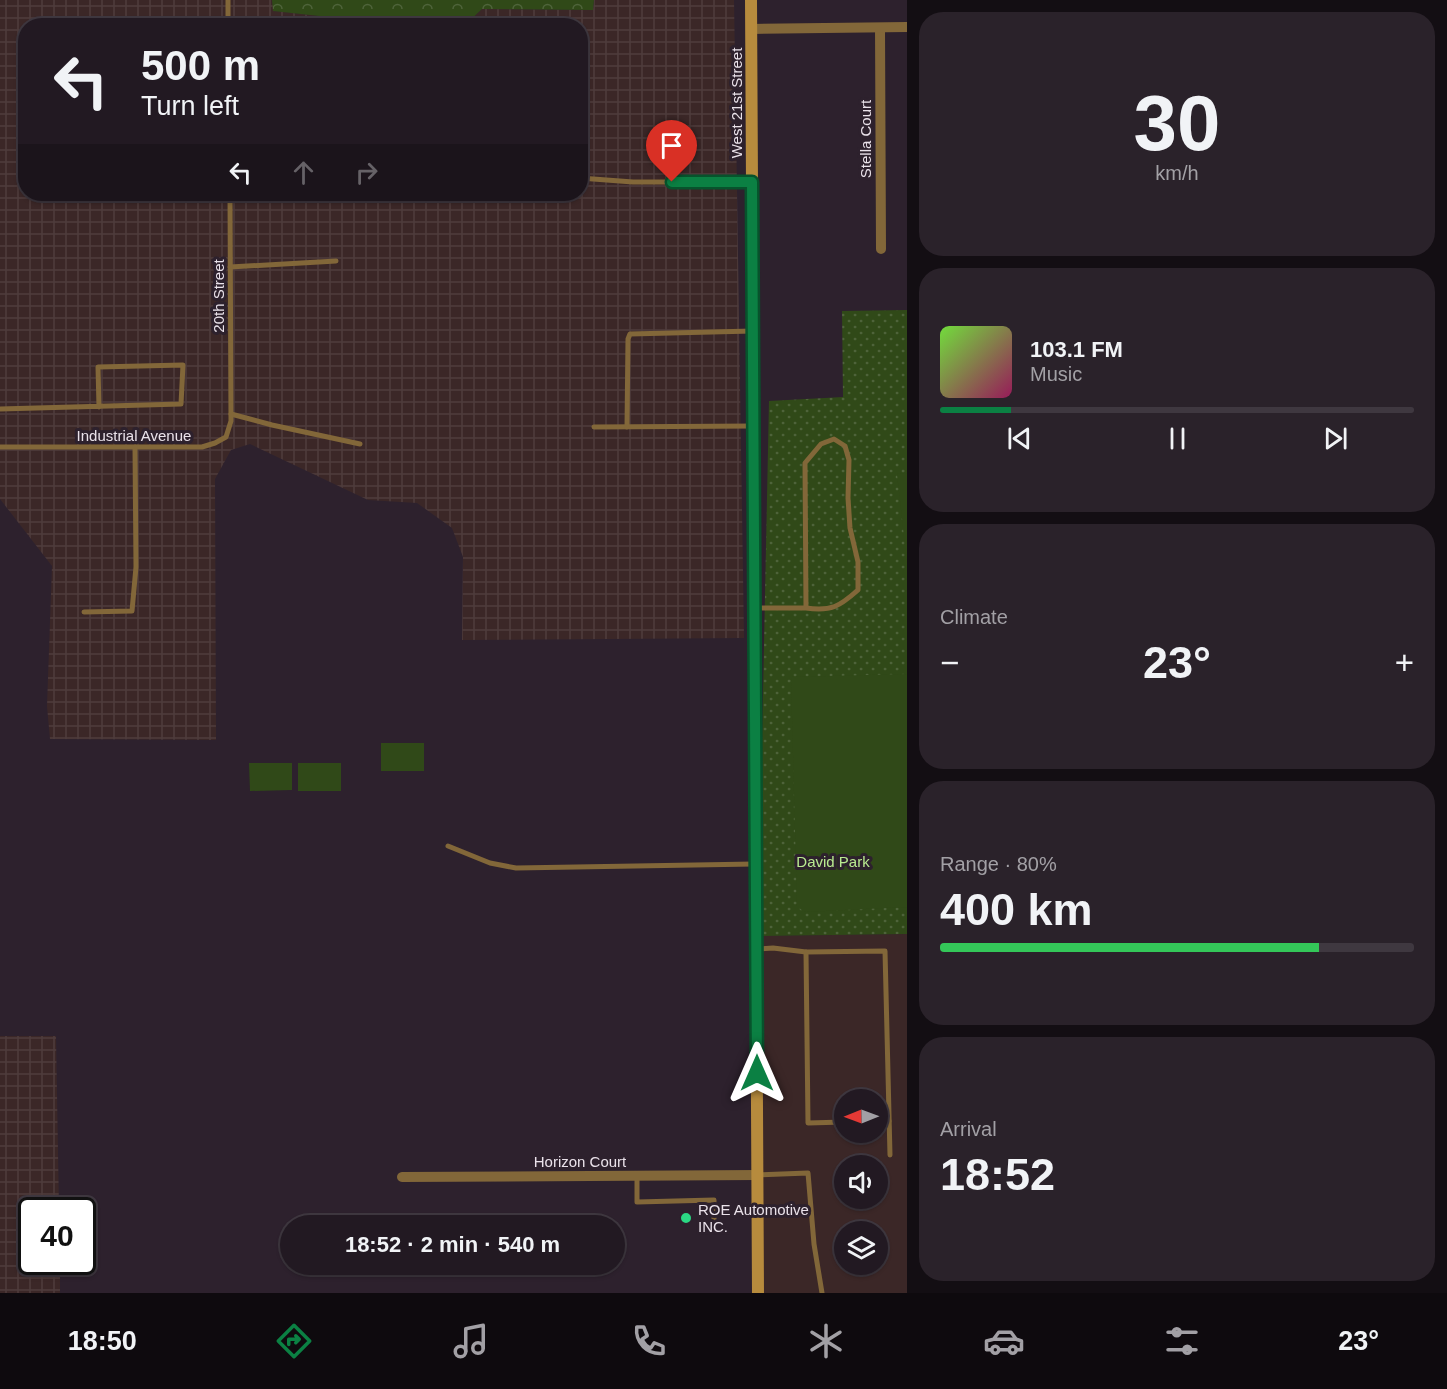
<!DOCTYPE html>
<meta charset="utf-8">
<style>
:root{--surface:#221922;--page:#2a222a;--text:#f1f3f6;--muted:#a2a0a5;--line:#3f3840;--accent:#0b8043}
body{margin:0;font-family:Helvetica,sans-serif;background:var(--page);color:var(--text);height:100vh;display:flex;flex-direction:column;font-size:22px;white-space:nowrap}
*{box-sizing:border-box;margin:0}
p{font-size:20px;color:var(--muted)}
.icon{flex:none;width:33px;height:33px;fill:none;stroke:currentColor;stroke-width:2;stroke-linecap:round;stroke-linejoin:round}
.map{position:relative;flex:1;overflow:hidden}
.sheet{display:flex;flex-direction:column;gap:12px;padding:12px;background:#130e13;width:540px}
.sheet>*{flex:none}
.top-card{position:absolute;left:18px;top:18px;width:570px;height:183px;border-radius:24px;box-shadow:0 2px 4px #0004,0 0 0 2px var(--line);background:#221922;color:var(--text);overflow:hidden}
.needle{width:39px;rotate:269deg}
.tools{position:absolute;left:834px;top:1089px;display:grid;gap:12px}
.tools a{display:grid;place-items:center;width:54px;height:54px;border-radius:50%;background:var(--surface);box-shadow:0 2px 4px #0004,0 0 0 2px var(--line);font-size:30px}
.speed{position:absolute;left:18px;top:1197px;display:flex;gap:12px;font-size:30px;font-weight:700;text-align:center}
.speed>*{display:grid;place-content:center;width:78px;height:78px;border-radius:50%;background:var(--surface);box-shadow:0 2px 4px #0004,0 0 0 2px var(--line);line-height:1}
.speed .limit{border:3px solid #111;border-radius:9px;background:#fff;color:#111}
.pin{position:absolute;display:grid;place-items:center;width:51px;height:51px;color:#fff;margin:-62px -26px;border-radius:50% 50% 50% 0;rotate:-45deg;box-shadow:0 0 6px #0007}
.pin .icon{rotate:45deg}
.me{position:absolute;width:66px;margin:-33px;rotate:0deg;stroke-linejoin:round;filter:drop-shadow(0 0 4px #0008)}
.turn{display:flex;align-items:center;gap:21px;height:126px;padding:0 24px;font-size:27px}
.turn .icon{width:78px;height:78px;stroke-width:2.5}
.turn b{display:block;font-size:42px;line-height:51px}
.lanes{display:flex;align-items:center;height:57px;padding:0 24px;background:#0003;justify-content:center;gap:30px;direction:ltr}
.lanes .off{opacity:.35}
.big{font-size:45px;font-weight:600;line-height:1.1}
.sheet .card{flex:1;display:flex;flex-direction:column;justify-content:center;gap:9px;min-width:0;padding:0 21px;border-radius:24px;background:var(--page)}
.sheet .dial{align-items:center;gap:0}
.dial b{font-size:78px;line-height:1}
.song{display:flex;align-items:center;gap:18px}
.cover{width:72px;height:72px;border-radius:9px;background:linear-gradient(135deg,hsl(100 70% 55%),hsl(330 70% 35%))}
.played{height:6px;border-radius:3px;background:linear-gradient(90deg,var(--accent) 15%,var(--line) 15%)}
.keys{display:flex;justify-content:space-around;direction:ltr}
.heat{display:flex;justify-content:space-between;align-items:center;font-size:33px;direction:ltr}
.charge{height:9px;border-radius:4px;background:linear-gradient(90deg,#34c759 80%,var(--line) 0)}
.trip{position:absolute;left:280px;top:1215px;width:345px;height:60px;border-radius:30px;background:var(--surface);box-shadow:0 2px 4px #0004,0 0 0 2px var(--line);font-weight:600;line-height:60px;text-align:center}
.dock{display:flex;height:96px;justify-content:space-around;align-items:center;background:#0e0a0e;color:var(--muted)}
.dock .icon{width:42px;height:42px}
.dock .active{color:var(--accent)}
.dock b{font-size:27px;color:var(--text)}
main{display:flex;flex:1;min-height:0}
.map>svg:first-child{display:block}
.industrial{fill:url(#industrial-grid)}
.education{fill:#3b2727;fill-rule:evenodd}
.forest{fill:url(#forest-crowns)}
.park{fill:url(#park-dots)}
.pitch{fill:#304918}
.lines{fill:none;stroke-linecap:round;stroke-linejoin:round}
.lane{stroke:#826739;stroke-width:5}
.street{stroke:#826739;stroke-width:10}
.secondary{stroke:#b78b3d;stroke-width:12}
.route-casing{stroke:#07532c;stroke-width:15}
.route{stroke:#0b8043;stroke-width:10}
.poi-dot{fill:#2bd884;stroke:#2d212d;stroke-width:2}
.labels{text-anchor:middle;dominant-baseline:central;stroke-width:6;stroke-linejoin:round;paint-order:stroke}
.street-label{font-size:15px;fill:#eae2ea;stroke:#2d212d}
.park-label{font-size:15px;fill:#b9eb90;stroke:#2d212d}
.poi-label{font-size:15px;fill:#eae2ea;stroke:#2d212d;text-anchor:start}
</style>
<main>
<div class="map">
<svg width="907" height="1293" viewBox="0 0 907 1293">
<defs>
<pattern id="industrial-grid" width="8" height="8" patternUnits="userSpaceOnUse" patternTransform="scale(1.5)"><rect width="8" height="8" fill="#3b2727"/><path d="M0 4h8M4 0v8" fill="none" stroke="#4e3c3c"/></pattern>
<pattern id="forest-crowns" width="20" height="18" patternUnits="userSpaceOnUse" patternTransform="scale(1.5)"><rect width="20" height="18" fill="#304918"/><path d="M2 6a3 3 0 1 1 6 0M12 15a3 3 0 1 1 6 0" fill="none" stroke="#4e633a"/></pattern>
<pattern id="park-dots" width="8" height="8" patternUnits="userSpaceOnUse" patternTransform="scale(1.5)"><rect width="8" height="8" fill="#304918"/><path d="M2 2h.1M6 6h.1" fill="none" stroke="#4e633a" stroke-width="1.8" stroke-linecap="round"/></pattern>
</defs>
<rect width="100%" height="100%" fill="#2d212d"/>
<!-- industrial -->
<g class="industrial">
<path d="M 0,0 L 272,0 L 274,11 L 402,25 L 26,26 L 26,194 L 580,194 L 580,26 L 465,25 L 482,9 L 593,10 L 594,0 L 734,0 L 744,638 L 462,640 L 463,557 L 452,528 L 417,503 L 368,500 L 250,444 L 231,450 L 215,479 L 216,740 L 50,739 L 47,706 L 52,566 L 0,499 Z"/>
<path d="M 0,1036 L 56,1036 L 59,1210 L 32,1210 L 32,1262 L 60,1262 L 60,1293 L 0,1293 Z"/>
</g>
<!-- education -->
<path class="education" d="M 907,934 L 907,1293 L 763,1293 L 758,936 ZM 844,1100 L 878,1100 L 878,1132 L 844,1132 ZM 844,1166 L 878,1166 L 878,1198 L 844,1198 ZM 844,1232 L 878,1232 L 878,1264 L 844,1264 Z"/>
<!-- forest -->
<path class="forest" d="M 272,0 L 594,0 L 593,10 L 482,9 L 465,25 L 402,25 L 273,11 Z"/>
<!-- park -->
<path class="park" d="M 907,310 L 907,934 L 758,936 L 769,401 L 843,397 L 842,311 Z"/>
<!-- pitch -->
<g class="pitch">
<path d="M 907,473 L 907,563 L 897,474 Z"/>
<path d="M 907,674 L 907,907 L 804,912 L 797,906 L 791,677 Z"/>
<rect x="381" y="743" width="43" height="28"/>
<path d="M 249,763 L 292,763 L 292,790 L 250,791 Z"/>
<rect x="298" y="763" width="43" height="28"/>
</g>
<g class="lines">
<!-- lane -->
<g class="lane">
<path d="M 228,0 L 228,26"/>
<path d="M 580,178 L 633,182 L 752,182"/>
<path d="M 230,267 L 336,261"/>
<path d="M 0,409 L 181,404 L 183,365 L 98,367 L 99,407"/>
<path d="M 231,414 L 272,425 L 360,444"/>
<path d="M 594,427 L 753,426"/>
<path d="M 627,427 L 628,339 L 630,334 L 753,331"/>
<path d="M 0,447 L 202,447 L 215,443 L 226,437 L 231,421 L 230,194"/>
<path d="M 754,608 L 806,608 L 805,463 L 821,444 L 834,439 L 845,446 L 849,460 L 848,498 L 850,528 L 858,562 L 858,590 C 840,606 831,612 806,608"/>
<path d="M 84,612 L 132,611 L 136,567 L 135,447"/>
<path d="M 448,846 L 490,863 L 516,868 L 754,864"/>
<path d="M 757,949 L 773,948 L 806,952"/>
<path d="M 844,1122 L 808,1123 L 806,952 L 885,951 L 890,1155"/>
<path d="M 878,1122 L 889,1121"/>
<path d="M 758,1175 L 808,1173 L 814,1244 L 822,1293"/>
<path d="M 637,1176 L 637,1202 L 714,1200 L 714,1222"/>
</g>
<!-- street -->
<g class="street">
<path d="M 880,28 L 881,249"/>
<path d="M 751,29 L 907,27"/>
<path d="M 402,1177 L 758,1175"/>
</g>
<!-- secondary -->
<path class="secondary" d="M 751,0 L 758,1293"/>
</g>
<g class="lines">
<!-- route casing -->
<g class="route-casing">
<path id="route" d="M 672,182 L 752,182 L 757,1073"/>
</g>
<!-- route -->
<use href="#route" class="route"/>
</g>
<!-- markers -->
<circle class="poi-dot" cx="686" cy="1218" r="6"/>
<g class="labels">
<!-- street labels -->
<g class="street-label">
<text transform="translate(736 103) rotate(-90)">West 21st Street</text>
<text transform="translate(865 139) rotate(-90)">Stella Court</text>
<text transform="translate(218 296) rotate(-90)">20th Street</text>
<text x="134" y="435">Industrial Avenue</text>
<text x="580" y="1161">Horizon Court</text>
</g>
<!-- park labels -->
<g class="park-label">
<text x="833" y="861">David Park</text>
</g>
<!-- poi labels -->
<g class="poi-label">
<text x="698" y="1209">ROE Automotive<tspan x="698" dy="17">INC.</tspan></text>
</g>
</g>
</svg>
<div class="tools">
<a><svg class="needle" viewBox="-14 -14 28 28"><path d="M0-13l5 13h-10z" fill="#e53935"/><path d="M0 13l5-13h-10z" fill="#a2a0a5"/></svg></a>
<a><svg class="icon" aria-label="sound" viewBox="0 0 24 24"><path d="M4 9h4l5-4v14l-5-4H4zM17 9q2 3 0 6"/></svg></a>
<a><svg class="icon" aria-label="layers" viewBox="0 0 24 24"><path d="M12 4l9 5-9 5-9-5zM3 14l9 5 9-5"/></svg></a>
</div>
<div class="speed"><div class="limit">40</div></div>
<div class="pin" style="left:672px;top:182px;background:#d93025"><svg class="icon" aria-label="arrive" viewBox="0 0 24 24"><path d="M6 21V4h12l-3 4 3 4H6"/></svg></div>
<svg class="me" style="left:757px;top:1073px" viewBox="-20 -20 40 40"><path d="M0-17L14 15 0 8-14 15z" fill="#0b8043" stroke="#fff" stroke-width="4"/></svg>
<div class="trip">18:52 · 2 min · 540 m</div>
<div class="top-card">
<div class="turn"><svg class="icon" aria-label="left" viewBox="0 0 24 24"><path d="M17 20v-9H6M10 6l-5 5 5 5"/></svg><div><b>500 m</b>Turn left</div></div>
<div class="lanes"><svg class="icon" aria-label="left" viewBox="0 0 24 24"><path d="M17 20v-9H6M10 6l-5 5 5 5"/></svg><svg class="icon off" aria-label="ahead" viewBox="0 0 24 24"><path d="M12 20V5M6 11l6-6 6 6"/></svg><svg class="icon off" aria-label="right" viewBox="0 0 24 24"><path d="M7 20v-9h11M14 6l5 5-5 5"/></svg></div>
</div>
</div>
<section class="sheet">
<div class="card dial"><b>30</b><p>km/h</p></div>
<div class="card">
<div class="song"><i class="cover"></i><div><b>103.1 FM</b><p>Music</p></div></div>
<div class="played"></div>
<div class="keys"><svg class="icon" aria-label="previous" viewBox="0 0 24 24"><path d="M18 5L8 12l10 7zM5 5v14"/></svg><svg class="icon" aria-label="pause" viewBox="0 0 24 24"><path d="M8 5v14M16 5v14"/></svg><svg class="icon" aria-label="next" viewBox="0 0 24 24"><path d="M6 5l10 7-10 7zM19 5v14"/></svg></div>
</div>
<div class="card"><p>Climate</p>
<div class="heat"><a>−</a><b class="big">23°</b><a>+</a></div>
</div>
<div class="card"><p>Range · 80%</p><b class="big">400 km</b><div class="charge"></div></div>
<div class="card"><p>Arrival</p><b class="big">18:52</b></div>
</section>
</main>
<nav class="dock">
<b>18:50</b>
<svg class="icon active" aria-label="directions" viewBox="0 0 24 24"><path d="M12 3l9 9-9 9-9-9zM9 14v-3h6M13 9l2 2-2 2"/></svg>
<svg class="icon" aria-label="music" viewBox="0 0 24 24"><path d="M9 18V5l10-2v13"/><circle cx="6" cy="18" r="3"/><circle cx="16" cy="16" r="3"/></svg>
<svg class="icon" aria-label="phone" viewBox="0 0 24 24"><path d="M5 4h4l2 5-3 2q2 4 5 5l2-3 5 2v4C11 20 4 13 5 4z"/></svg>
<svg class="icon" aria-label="climate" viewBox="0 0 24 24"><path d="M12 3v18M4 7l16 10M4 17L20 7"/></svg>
<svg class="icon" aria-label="car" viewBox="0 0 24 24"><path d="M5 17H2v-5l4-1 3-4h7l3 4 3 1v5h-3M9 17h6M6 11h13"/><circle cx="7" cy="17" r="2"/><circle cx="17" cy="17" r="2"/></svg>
<svg class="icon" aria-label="filters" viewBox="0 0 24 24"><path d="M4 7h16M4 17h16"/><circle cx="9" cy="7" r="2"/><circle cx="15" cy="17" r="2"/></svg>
<b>23°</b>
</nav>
